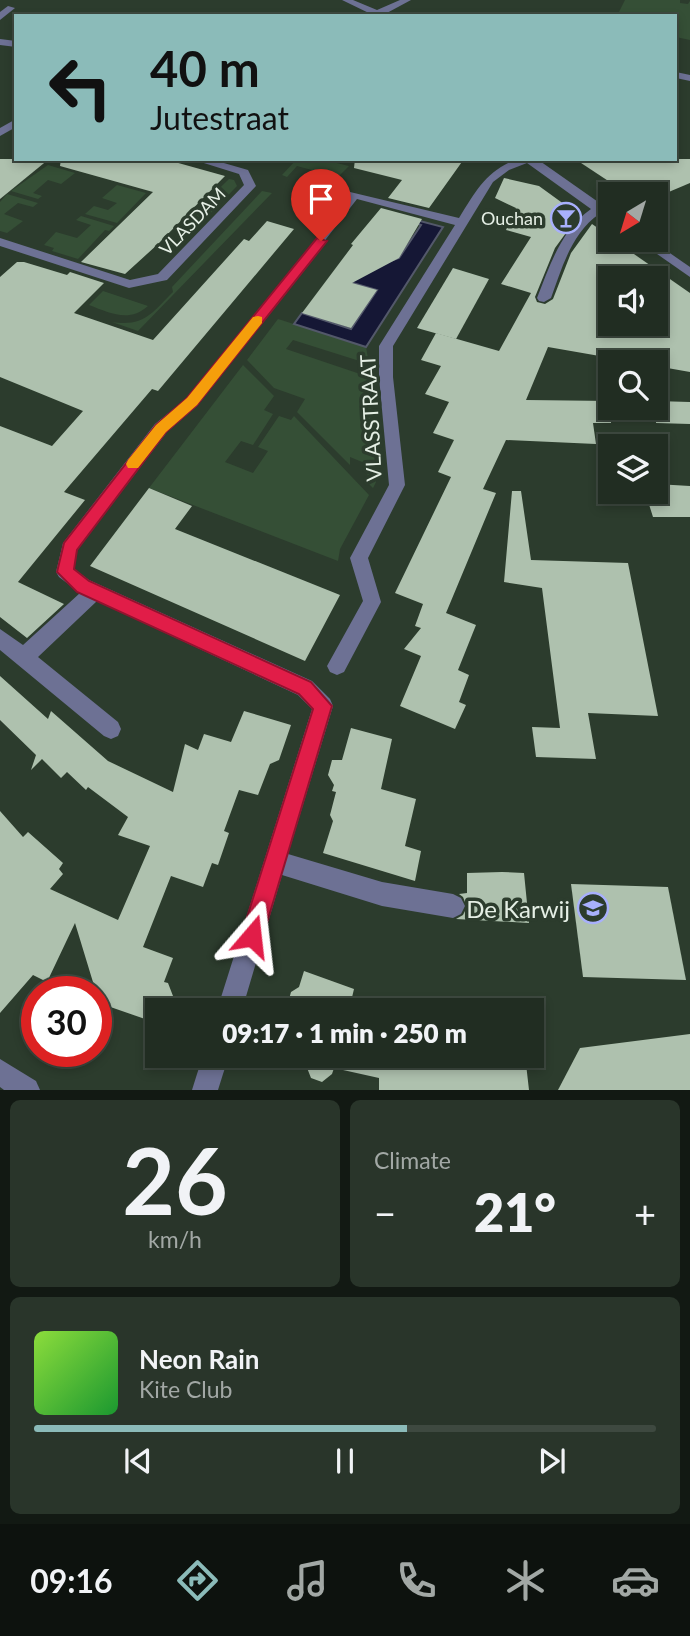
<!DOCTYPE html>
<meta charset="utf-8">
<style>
:root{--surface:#212d22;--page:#29352a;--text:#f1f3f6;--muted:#a2a8a5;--line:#3e4940;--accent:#8bbbb9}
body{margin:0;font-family:Lato,sans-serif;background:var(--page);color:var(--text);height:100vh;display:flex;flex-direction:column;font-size:26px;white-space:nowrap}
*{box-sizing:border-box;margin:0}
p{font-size:23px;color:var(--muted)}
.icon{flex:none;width:38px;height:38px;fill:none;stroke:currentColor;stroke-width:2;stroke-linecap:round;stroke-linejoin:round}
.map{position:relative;height:1090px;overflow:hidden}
.sheet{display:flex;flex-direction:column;gap:10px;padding:10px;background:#121913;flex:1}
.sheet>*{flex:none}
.top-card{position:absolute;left:14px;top:14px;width:663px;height:147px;border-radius:0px;box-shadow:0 4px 10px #0003,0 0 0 2px var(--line);background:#8bbbb9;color:#111;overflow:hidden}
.needle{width:46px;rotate:218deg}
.fabs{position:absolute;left:598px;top:182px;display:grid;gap:14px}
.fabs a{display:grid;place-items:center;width:70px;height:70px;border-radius:0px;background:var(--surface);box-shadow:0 4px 10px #0003,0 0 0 2px var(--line);font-size:35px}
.speed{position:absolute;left:21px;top:976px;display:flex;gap:14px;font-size:35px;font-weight:700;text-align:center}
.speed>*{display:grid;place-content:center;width:91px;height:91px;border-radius:50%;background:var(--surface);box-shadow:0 4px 10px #0003,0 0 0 2px var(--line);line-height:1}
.speed .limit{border:10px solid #d22;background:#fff;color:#111}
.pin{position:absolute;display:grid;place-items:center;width:60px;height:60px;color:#fff;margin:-72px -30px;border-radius:50% 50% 50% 0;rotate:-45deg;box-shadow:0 0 7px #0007}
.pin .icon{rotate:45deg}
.me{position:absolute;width:77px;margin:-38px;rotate:17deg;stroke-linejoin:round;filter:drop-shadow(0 0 5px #0008)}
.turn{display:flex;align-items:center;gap:24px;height:147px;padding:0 21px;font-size:32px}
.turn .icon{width:91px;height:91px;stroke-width:2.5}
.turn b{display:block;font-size:49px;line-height:60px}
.big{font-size:52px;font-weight:800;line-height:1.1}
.sheet .widget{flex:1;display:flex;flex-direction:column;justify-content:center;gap:10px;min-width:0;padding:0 24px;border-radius:10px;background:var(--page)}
.sheet .dial{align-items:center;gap:0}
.dial b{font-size:91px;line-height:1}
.song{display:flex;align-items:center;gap:21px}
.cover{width:84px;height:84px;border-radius:10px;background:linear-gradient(135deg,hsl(90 70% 55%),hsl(130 70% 35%))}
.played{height:7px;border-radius:4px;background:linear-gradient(90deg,var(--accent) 60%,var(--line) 60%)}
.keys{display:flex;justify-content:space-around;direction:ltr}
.heat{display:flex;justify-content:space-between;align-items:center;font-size:38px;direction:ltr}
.sheet .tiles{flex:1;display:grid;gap:10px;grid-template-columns:1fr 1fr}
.widget:last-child{grid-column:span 2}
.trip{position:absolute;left:145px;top:998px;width:399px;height:70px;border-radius:0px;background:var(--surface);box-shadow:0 4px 10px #0003,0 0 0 2px var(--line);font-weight:800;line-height:70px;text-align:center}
.tab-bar{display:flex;height:112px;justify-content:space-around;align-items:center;background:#0d120e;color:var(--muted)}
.tab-bar .icon{width:49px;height:49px}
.tab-bar .selected{color:var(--accent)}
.tab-bar b{font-size:32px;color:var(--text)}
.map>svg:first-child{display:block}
.green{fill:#354f36}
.water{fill:#151735;stroke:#53586a;stroke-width:2}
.building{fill:#aec1ae;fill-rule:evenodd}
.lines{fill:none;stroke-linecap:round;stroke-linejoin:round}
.minor{fill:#6d7194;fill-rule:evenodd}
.route{fill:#e11d48;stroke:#92132f;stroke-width:2}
.slow{fill:#f59e0b}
.labels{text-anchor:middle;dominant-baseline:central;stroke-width:7;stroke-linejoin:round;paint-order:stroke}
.far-poi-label{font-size:18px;fill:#e5efe5;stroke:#2c3c2d;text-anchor:end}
.far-street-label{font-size:18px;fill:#e5efe5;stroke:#2c3c2d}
.street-label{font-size:21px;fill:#e5efe5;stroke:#2c3c2d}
.near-poi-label{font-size:24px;fill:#e5efe5;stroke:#2c3c2d;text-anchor:end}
</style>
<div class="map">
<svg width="690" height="1090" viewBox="0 0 690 1090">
<rect width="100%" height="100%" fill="#2c3c2d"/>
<!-- green -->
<g class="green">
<path d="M 625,0 L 680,0 L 680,3 L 688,4 L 690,1 L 690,40 L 676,37 L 676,16 L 617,16 Z"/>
<path d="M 297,159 L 320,159 L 349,166 L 329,186 L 326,185 L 331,178 L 325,176 L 319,183 L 316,182 L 323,173 L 297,166 L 287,177 L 282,175 Z"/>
<path d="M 48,165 L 75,173 L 61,184 L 48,180 L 33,193 L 42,196 L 38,199 L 11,191 Z"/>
<path d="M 229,179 L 234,180 L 237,186 L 204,220 L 191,216 Z"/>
<path d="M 117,185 L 146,193 L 117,223 L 85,214 L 94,206 L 108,210 L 117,203 L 102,198 Z"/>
<path d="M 262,191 L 272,193 L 138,331 L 112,322 C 144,327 152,313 173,292 L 172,287 Z"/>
<path d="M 7,194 L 38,203 L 33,207 L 18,203 L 4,214 L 23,221 L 7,233 L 0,231 L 0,202 Z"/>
<path d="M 81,216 L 114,226 L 109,231 L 105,230 L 78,259 L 52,251 L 54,248 L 44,245 L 56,232 L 77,238 L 91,225 L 76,220 Z"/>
<path d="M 103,291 L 148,306 C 129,323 110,313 89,305 Z"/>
<path d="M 278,319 L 366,347 L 369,364 L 293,340 L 286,349 L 369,377 L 376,482 L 373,488 L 368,483 L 367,464 L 350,457 L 350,465 L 297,412 L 305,399 L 274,388 L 247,360 Z"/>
<path d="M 243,365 L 274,396 L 264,410 L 273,414 L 253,445 L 241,441 L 225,462 L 253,473 L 268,451 L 258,447 L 279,416 L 291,420 L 294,416 L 369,495 L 340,549 L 338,561 L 149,488 Z"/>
</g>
<!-- water -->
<path class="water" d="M 382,211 L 443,227 L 366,347 L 294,324 L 302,313 L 351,329 L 377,290 L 339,279 L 399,258 L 421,225 Z"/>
<!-- building -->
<g class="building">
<path d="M 0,159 L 49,159 L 0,199 Z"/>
<path d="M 61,159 L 164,159 L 225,176 L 158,244 L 125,274 L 81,262 L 153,192 L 60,166 Z"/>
<path d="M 355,159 L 464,159 L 429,208 L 388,198 L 402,180 L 354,168 Z"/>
<path d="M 575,159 L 690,159 L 690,183 L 664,194 L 628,194 Z"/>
<path d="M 504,178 L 539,186 L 579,215 L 555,248 L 535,297 L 537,302 L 545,304 L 553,299 L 571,253 L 592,224 L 611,237 L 611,249 L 621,245 L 690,293 L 690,372 L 656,366 L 656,362 L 634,362 L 548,347 L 526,400 L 611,401 L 611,423 L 593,423 L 596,444 L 506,440 L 483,489 L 496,493 L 446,613 L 476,625 L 458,670 L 469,675 L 459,702 L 466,705 L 455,729 L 400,706 L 421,656 L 404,649 L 421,628 L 415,626 L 423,604 L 395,593 L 451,477 L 438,472 L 454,440 L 433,433 L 449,402 L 425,394 L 441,366 L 421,360 L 436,333 L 499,351 L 531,293 L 501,284 L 531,237 L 506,230 L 516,208 L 495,198 ZM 611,278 L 656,278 L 656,324 L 611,324 Z"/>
<path d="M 381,208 L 422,219 L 399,258 L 352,283 L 377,290 L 351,328 L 302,313 L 353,245 L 351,244 Z"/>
<path d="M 267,221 L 294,229 L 158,391 L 152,389 L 64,492 L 85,500 L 18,582 L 64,604 L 27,638 L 0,617 L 0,426 L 52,446 L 83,411 L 0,377 L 0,277 L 17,262 L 24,262 L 67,275 L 70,272 L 104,283 L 74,313 L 153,340 L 244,239 L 249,241 Z"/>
<path d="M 453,268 L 489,279 L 456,339 L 417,328 Z"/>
<path d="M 656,401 L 690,402 L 690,424 L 656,423 Z"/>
<path d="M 656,484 L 690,486 L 690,517 L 653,517 L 646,495 L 656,495 Z"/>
<path d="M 149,488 L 192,506 L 175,529 L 340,595 L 305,661 L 90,566 Z"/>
<path d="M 512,491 L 521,491 L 531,560 L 628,563 L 658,716 L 588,713 L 596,759 L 536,757 L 532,727 L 560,728 L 542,588 L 504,582 Z"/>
<path d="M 0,676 L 48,719 L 51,711 L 108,761 L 173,792 L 185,744 L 198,750 L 204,734 L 231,742 L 244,711 L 291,725 L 279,760 L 270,764 L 258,795 L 239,790 L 224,831 L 229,833 L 218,865 L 212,863 L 203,887 L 171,876 L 143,947 L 173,958 L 164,982 L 168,983 L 173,996 L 169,1008 L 158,1010 L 157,1016 L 143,1013 L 145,1019 L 96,1002 L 96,992 L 75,923 L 47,982 L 33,975 L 0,1013 L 0,811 L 23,837 L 28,832 L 63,863 L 59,869 L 63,874 L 50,889 L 118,920 L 150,846 L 118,835 L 128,817 L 88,787 L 86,790 L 67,772 L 61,778 L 42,759 L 31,770 L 36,755 L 0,720 Z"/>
<path d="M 351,728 L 392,739 L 381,789 L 416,799 L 405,846 L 421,851 L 415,881 L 323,853 L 333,821 L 330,815 L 336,792 L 332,791 L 334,785 L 328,775 L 332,760 L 342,760 Z"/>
<path d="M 502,872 L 524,873 L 529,923 L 456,919 L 463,915 L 467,907 L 463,897 L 459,894 L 467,893 L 467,873 Z"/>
<path d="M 571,884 L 668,887 L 686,980 L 583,977 Z"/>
<path d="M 304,971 L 354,989 L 349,1010 L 286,1010 L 291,992 L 299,987 Z"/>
<path d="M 690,1034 L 690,1090 L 558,1090 L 580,1048 Z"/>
<path d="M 302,1055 L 525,1055 L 529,1090 L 379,1090 L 379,1078 L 334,1068 L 332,1074 L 322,1082 L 311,1078 Z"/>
</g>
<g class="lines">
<!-- minor -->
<g class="minor">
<path d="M 342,0 L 353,0 L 377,10 L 400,0 L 411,0 L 385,14 L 387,16 L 375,16 Z"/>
<path d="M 8,6 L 15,8 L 0,20 L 0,12 Z"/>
<path d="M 0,39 L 16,41 L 16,47 L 0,45 Z"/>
<path d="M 676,72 L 690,75 L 690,81 L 676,78 Z"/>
<path d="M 16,119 L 16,127 L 0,136 L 0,128 Z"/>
<path d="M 191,159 L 210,159 L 248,170 L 256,186 L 167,280 L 162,281 L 129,288 L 0,246 L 0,238 L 130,280 L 158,274 L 244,185 L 239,174 Z"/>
<path d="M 517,159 L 537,159 L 611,211 L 611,221 L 599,214 C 571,234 562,268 551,298 L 544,302 L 539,301 L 537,298 C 550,265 561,230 591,209 L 527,163 L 509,170 L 493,182 L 393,346 L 393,377 L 405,485 L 368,558 L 381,602 L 344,672 L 337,675 L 330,672 L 327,666 L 363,601 L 350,558 L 389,485 L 379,377 L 379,346 L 455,225 L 357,199 L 326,239 L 325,244 L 197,406 L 167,432 L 77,550 L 74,569 L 89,580 L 312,681 L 330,699 L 333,706 L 288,854 L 382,882 L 453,894 L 461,898 L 465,906 L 461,914 L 453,918 L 382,906 L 282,875 L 242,1010 L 217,1010 L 312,709 L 298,695 L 97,601 L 38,657 L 118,722 L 121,729 L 118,736 L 111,739 L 104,736 L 0,650 L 0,629 L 23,645 L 80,593 L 59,577 L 56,572 L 63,543 L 155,424 L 187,398 L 318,238 L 319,233 L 350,192 L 459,218 C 477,190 485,172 517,159 Z"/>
<path d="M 637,240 L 651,240 L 690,267 L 690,277 Z"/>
<path d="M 203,1055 L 229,1055 L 218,1090 L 192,1090 Z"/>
<path d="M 0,1059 L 36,1081 L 40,1090 L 4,1090 L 0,1087 Z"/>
</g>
</g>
<!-- route -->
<path class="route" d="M 317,238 L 327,241 L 197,405 L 166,432 L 77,550 L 74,569 L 89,581 L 311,682 L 332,706 L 263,936 L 259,943 L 252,946 L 244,943 L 241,936 L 313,709 L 299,694 L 77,592 L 57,572 L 64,543 L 156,425 L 187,398 Z"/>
<!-- slow -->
<path class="slow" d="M 258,316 L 262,317 L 262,323 L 197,405 L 166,432 L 138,468 L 128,468 L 126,464 L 128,460 L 156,425 L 187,398 L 253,317 Z"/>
<!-- icons -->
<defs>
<g id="bar-ring" transform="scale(1.575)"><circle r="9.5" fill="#2c3c2d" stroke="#a8b0fc" stroke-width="1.5"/><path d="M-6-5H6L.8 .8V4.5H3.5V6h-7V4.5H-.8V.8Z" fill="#a8b0fc"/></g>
<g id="school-ring" transform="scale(1.575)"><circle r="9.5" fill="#2c3c2d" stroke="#a8b0fc" stroke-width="1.5"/><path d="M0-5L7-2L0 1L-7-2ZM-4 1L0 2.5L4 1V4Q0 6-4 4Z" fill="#a8b0fc"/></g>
</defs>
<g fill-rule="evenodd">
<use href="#bar-ring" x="566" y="218"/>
<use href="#school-ring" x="593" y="908"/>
</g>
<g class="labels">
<!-- far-poi labels -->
<g class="far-poi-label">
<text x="543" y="218">Ouchan</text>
</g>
<!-- far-street labels -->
<g class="far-street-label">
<text transform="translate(192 221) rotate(-46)">VLASDAM</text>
</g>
<!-- street labels -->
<g class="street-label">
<text transform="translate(370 418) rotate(-93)">VLASSTRAAT</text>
</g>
<!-- near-poi labels -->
<g class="near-poi-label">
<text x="570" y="908">De Karwij</text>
</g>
</g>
</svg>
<div class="fabs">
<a><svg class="needle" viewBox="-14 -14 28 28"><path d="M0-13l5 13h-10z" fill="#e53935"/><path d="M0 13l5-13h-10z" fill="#a2a8a5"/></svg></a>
<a><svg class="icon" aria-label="sound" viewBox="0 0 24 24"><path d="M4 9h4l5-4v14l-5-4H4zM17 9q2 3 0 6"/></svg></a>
<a><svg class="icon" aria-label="search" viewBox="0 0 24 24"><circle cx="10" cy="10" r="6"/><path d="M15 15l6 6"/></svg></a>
<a><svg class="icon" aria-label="layers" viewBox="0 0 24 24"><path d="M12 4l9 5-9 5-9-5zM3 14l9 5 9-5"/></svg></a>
</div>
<div class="speed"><div class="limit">30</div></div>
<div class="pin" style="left:321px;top:241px;background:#d93025"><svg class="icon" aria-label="arrive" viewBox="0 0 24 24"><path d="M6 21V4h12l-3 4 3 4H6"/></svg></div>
<svg class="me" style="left:252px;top:936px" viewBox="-20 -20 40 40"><path d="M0-17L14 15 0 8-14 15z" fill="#e11d48" stroke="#fff" stroke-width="4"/></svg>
<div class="trip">09:17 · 1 min · 250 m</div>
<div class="top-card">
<div class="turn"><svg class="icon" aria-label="left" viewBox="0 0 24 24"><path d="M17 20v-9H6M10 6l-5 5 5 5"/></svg><div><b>40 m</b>Jutestraat</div></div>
</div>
</div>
<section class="sheet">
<div class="tiles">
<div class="widget dial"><b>26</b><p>km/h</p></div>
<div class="widget"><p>Climate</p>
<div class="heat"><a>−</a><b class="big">21°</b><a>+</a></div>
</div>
<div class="widget">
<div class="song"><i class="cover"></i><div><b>Neon Rain</b><p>Kite Club</p></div></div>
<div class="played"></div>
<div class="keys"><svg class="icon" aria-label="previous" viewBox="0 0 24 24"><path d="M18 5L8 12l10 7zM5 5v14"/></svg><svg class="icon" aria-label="pause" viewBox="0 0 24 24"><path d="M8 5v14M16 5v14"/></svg><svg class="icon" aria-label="next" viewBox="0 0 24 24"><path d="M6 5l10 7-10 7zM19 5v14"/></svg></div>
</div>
</div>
</section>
<nav class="tab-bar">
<b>09:16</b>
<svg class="icon selected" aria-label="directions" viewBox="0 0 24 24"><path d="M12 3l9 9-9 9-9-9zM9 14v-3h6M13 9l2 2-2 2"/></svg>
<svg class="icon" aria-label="music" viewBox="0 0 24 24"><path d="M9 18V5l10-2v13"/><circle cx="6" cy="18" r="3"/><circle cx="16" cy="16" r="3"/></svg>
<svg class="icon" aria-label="phone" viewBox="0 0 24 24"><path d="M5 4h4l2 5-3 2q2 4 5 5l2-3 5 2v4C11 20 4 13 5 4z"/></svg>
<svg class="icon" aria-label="climate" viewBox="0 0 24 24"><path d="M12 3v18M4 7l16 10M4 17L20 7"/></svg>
<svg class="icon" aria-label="car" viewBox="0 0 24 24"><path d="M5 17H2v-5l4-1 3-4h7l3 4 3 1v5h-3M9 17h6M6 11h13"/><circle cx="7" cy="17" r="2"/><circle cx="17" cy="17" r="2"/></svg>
</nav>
